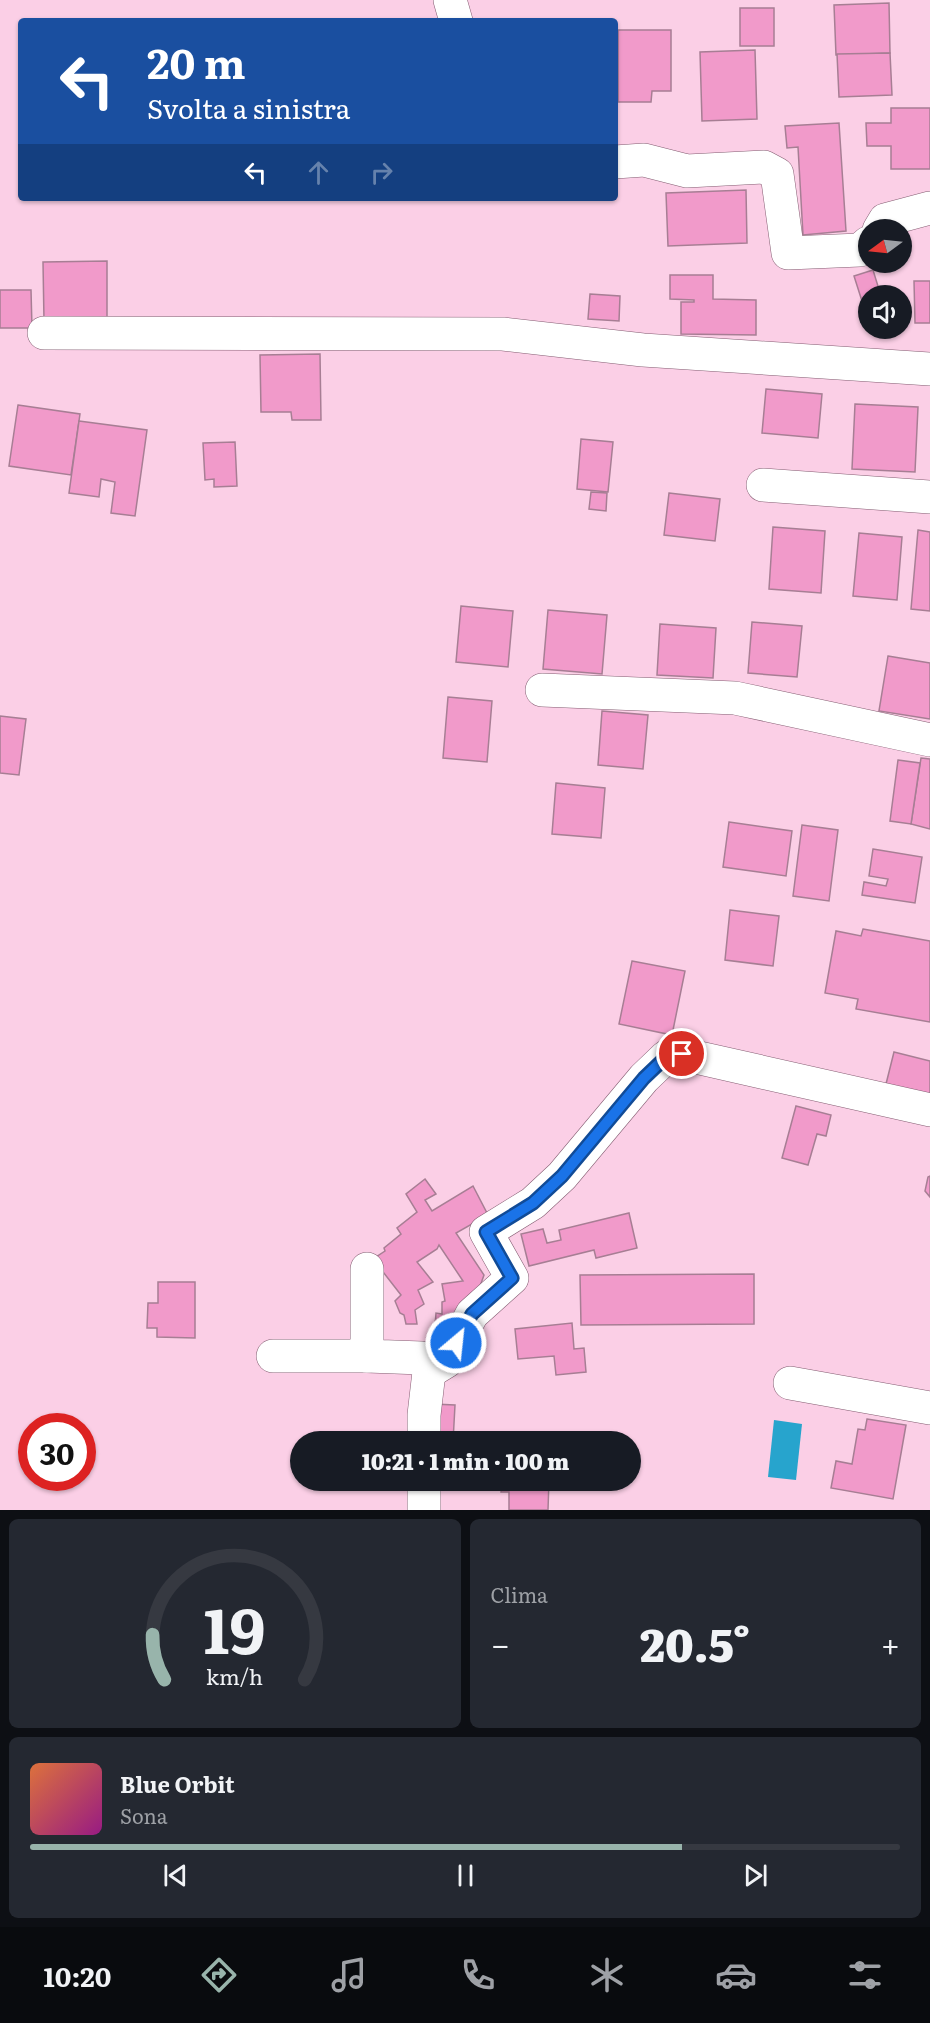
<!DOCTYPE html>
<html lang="it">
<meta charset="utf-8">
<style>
:root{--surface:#171b24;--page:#242831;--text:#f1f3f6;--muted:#9ea1a6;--line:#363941;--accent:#98b4ab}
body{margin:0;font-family:Literata,serif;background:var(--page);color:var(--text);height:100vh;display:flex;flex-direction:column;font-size:22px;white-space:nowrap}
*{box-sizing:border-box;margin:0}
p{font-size:20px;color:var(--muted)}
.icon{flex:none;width:33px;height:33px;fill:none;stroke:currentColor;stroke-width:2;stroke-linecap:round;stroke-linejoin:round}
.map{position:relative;height:1510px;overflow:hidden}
.sheet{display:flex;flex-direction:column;gap:9px;padding:9px;background:#0d0f14;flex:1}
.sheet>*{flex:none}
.hud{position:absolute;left:18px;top:18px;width:600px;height:183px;border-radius:6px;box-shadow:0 2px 4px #0004;background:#1a4fa0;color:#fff;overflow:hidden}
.needle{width:39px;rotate:255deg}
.fabs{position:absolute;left:858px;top:219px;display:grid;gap:12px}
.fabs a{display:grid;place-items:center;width:54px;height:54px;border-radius:50%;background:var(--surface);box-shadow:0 2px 4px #0004;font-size:30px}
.speed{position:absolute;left:18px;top:1413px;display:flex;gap:12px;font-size:30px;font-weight:700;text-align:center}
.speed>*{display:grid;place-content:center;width:78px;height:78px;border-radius:50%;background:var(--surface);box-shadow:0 2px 4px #0004;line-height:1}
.speed .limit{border:9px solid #d22;background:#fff;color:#111}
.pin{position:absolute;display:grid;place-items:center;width:51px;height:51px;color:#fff;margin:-26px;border:3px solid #fff;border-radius:50%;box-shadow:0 2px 6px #0007}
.me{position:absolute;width:66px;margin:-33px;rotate:28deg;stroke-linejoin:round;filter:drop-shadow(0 0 4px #0008)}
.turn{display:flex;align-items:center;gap:21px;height:126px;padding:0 30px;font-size:27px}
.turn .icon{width:78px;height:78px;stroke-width:2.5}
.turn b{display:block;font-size:42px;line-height:51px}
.lanes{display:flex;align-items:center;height:57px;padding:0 30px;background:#0003;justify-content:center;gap:30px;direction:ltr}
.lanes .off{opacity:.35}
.big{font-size:45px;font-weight:800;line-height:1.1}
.sheet .card{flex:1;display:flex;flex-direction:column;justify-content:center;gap:9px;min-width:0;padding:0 21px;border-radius:9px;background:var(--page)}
.sheet .dial{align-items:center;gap:0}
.dial svg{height:156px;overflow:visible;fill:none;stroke:var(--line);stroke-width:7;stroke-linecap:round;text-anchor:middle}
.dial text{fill:var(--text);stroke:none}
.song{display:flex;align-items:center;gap:18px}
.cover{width:72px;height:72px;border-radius:9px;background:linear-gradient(135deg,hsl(20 70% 55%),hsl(310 70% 35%))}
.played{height:6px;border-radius:3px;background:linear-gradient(90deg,var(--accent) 75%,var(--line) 75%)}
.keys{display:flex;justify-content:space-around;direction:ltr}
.heat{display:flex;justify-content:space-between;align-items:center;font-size:33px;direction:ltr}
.sheet .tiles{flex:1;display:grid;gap:9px;grid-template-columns:1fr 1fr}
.card:last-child{grid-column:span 2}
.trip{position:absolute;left:290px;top:1431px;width:351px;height:60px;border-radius:30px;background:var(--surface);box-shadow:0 2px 4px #0004;font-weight:800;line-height:60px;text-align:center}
.dock{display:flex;height:96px;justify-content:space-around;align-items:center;background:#090b0e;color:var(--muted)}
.dock .icon{width:42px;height:42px}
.dock .current{color:var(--accent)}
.dock b{font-size:27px;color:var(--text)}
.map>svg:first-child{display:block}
.water{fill:#27a4cd}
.building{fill:#f19aca;stroke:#a77e94;stroke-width:1.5}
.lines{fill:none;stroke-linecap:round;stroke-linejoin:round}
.minor-casing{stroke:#845d72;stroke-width:34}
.minor{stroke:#fff;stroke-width:33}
.route-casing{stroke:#114b97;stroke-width:15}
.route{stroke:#1a73e8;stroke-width:10}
</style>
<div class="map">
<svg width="930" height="1510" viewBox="0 0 930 1510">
<rect width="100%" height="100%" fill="#fbcfe6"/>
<!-- water -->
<path class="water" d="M 774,1420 L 802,1424 L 796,1480 L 768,1477 Z"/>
<!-- building -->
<g class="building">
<path d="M 889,3 L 890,53 L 836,55 L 834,5 Z"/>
<rect x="740" y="8" width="34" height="38"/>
<path d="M 618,30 L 671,30 L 671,91 L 652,91 L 651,102 L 618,102 Z"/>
<path d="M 755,50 L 757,119 L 702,121 L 700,52 Z"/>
<path d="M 890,53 L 892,95 L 839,97 L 837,54 Z"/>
<path d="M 891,108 L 930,108 L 930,169 L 891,169 L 891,146 L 867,146 L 866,123 L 891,123 Z"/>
<path d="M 839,123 L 846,231 L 803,235 L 798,147 L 787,148 L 785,126 Z"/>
<path d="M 746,190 L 747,243 L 668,246 L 666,193 Z"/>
<path d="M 107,261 L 107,320 L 44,321 L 43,262 Z"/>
<path d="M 873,270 L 881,296 L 868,296 L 868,320 L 854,276 Z"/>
<path d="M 670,275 L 713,275 L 713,299 L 756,300 L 756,335 L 681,334 L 681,302 L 694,302 L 694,300 L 670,299 Z"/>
<path d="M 914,281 L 930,281 L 930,323 L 915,323 Z"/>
<path d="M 0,290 L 31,290 L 32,328 L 0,328 Z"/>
<path d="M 590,294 L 620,296 L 619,321 L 588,319 Z"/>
<path d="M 320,354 L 321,420 L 292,420 L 291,412 L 261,412 L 260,355 Z"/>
<path d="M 766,389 L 822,394 L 818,438 L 762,433 Z"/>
<path d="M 855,404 L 918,407 L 915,472 L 852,469 Z"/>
<path d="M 18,405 L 80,414 L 71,475 L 9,466 Z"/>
<path d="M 79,421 L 147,430 L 135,516 L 111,513 L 115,482 L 101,479 L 99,497 L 69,493 Z"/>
<path d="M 581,439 L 613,442 L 608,492 L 577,489 Z"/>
<path d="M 235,442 L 237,486 L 214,487 L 214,479 L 205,480 L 203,443 Z"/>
<path d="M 591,492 L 607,493 L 606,511 L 589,509 Z"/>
<path d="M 669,493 L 720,499 L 715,541 L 664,535 Z"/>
<path d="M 773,527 L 825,531 L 821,593 L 769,589 Z"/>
<path d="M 918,530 L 930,532 L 930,611 L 911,609 Z"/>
<path d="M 859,533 L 902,537 L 897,600 L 853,596 Z"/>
<path d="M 461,606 L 513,611 L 508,667 L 456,662 Z"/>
<path d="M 548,610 L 607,615 L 602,674 L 543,669 Z"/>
<path d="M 752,622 L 802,626 L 797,677 L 748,673 Z"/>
<path d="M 660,624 L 716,628 L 713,678 L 657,675 Z"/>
<path d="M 888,656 L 930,663 L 930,719 L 879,711 Z"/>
<path d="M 448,697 L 492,701 L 487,762 L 443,758 Z"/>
<path d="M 602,711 L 648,715 L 643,769 L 598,765 Z"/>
<path d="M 0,716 L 26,719 L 19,775 L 0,773 Z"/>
<path d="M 921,758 L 930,759 L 930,829 L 911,824 Z"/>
<path d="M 898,760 L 920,763 L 911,824 L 890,821 Z"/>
<path d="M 556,783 L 605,788 L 601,838 L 552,834 Z"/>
<path d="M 729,822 L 792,831 L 786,876 L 723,867 Z"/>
<path d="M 802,825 L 838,830 L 829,901 L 793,896 Z"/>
<path d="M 873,849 L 922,857 L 915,903 L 862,895 L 864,882 L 886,886 L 888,879 L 869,876 Z"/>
<path d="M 730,910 L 779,916 L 773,966 L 725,960 Z"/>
<path d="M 863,929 L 930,941 L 930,1022 L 856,1009 L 858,999 L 825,993 L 836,931 L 861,936 Z"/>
<path d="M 632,961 L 685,971 L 672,1035 L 619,1024 Z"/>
<path d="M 894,1052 L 930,1061 L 930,1095 L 886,1084 Z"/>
<path d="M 796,1106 L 831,1115 L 826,1136 L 817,1134 L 808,1165 L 782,1158 Z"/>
<path d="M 930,1176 L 930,1197 L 925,1191 L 928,1177 Z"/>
<path d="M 425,1179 L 436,1194 L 425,1200 L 432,1211 L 473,1186 L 488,1215 L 456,1233 L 484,1275 L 475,1300 L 465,1311 L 448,1314 L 450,1314 L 447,1341 L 434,1339 L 436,1313 L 442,1314 L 442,1302 L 445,1301 L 442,1284 L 463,1281 L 439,1245 L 437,1249 L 417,1262 L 433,1282 L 418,1290 L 424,1304 L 415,1310 L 417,1324 L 406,1324 L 404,1315 L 400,1313 L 395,1301 L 401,1295 L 373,1259 L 385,1251 L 384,1248 L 401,1234 L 397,1228 L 417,1212 L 406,1194 Z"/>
<path d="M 629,1213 L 637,1248 L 596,1258 L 594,1250 L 529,1266 L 521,1234 L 543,1229 L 547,1243 L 561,1240 L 559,1230 Z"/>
<path d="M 754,1274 L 754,1324 L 581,1325 L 580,1275 Z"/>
<path d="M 158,1282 L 195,1282 L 195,1338 L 157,1337 L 157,1328 L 147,1328 L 148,1303 L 158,1303 Z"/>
<path d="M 572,1323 L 574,1349 L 584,1348 L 586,1372 L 556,1375 L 554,1356 L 518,1359 L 515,1329 Z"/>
<path d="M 433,1404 L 455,1405 L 453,1442 L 432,1442 Z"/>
<path d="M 867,1419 L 906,1425 L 893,1499 L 831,1488 L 836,1461 L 852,1464 L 858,1429 L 865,1430 Z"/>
<path d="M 502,1480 L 549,1480 L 548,1510 L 509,1510 L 509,1492 L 501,1492 Z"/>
</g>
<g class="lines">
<!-- minor casing -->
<g class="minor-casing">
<g id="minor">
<path d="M 450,0 L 456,21"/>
<path d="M 615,162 L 644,160 L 687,171 L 764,167 L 777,174 L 788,253 L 860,250 L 868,243"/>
<path d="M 879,230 L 885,220 L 930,208"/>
<path d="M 44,333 L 503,334 L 643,350 L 930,369"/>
<path d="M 763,485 L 930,497"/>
<path d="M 542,690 L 735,698 L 930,740"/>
<path d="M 367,1269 L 367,1356 L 422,1358 L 429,1372 L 424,1415 L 424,1442"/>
<path d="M 273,1356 L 367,1356"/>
<path d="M 429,1372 L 447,1361 L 472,1314 L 512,1278 L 486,1232 L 533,1203 L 562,1176 L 644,1078 L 666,1057 L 682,1054 L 930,1110"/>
<path d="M 790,1383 L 930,1408"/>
<path d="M 424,1510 L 424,1480"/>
</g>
</g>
<!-- minor -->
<use href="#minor" class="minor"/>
</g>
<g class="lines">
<!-- route casing -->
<g class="route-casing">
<path id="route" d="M 456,1343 L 472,1314 L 512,1278 L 486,1232 L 533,1203 L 562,1176 L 644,1078 L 666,1057 L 682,1054"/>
</g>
<!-- route -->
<use href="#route" class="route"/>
</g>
</svg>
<div class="fabs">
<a><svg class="needle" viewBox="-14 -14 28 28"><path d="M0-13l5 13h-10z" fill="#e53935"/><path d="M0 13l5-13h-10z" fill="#9ea1a6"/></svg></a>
<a><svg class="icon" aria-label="sound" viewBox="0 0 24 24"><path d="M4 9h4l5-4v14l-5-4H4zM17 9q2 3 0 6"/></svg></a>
</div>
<div class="speed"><div class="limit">30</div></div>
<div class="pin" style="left:682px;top:1054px;background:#d93025"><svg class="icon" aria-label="arrive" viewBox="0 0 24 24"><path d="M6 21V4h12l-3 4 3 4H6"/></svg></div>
<svg class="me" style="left:456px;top:1343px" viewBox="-20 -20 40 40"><circle r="17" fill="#1a73e8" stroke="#fff" stroke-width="3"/><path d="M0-11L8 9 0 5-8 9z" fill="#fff"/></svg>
<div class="trip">10:21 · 1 min · 100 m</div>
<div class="hud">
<div class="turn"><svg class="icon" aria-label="left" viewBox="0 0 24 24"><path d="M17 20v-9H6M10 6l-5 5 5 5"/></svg><div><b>20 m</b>Svolta a sinistra</div></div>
<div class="lanes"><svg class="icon" aria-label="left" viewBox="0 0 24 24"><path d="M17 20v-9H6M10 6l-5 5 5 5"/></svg><svg class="icon off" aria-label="ahead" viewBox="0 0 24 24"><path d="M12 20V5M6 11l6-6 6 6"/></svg><svg class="icon off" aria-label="right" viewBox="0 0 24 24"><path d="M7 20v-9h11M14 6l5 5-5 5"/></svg></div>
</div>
</div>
<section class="sheet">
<div class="tiles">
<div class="card dial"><svg viewBox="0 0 100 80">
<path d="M14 69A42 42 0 1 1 86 69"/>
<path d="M14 69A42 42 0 0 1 8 46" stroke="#98b4ab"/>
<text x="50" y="56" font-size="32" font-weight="700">19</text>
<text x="50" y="72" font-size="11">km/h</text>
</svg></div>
<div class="card"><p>Clima</p>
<div class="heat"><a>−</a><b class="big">20.5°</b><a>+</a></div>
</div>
<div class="card">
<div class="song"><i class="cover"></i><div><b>Blue Orbit</b><p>Sona</p></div></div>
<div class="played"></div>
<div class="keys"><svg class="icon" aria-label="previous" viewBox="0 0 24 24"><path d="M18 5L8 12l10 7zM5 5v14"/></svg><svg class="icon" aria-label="pause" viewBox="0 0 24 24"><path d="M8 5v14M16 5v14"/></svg><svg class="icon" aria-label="next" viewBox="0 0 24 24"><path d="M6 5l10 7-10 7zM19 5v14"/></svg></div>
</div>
</div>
</section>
<nav class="dock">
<b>10:20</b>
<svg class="icon current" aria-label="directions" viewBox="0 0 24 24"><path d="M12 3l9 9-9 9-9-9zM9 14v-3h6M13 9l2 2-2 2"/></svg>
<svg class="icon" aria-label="music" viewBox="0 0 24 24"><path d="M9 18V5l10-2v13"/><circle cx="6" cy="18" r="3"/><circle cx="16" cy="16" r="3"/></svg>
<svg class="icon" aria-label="phone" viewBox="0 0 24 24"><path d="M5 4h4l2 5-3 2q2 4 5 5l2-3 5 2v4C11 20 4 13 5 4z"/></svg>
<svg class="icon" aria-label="climate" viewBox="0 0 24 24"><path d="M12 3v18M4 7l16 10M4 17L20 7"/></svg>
<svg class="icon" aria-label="car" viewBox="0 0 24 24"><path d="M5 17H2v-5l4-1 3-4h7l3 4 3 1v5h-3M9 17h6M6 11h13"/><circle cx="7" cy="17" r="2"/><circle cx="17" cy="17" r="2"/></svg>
<svg class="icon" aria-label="filters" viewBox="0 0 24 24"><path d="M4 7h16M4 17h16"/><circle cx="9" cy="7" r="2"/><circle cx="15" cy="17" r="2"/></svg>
</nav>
